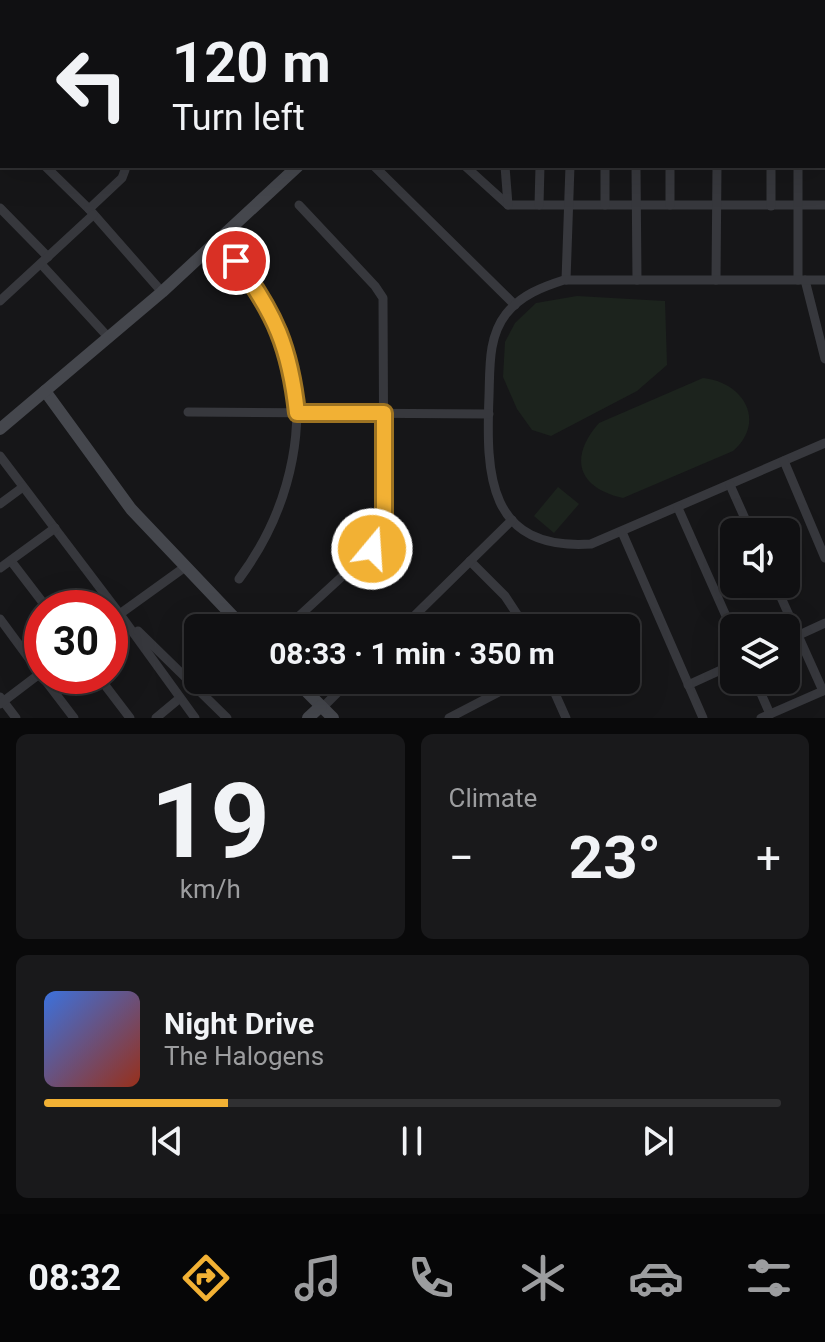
<!DOCTYPE html>
<meta charset="utf-8">
<style>
:root{--surface:#101012;--page:#19191b;--text:#f1f3f6;--muted:#9c9d9f;--line:#303032;--accent:#f2b134}
body{margin:0;font-family:Roboto,sans-serif;background:var(--page);color:var(--text);height:100vh;display:flex;flex-direction:column;font-size:30px;white-space:nowrap}
*{box-sizing:border-box;margin:0}
p{font-size:26px;color:var(--muted)}
.icon{flex:none;width:44px;height:44px;fill:none;stroke:currentColor;stroke-width:2;stroke-linecap:round;stroke-linejoin:round}
.map{position:relative;height:718px;overflow:hidden}
.drawer{display:flex;flex-direction:column;gap:16px;padding:16px;background:#09090a;flex:1}
.drawer>*{flex:none}
.hud{position:absolute;left:0px;top:0px;width:826px;height:168px;box-shadow:0 8px 32px #0002,0 0 0 2px var(--line);background:#101012;color:var(--text);overflow:hidden}
.tools{position:absolute;left:720px;top:518px;display:grid;gap:16px}
.tools a{display:grid;place-items:center;width:80px;height:80px;border-radius:12px;background:var(--surface);box-shadow:0 8px 32px #0002,0 0 0 2px var(--line);font-size:40px}
.speed{position:absolute;left:24px;top:590px;display:flex;gap:16px;font-size:40px;font-weight:700;text-align:center}
.speed>*{display:grid;place-content:center;width:104px;height:104px;border-radius:50%;background:var(--surface);box-shadow:0 8px 32px #0002,0 0 0 2px var(--line);line-height:1}
.speed .limit{border:12px solid #d22;background:#fff;color:#111}
.pin{position:absolute;display:grid;place-items:center;width:68px;height:68px;color:#fff;margin:-34px;border:4px solid #fff;border-radius:50%;box-shadow:0 2px 8px #0007}
.me{position:absolute;width:88px;margin:-44px;rotate:18deg;stroke-linejoin:round;filter:drop-shadow(0 0 6px #0008)}
.turn{display:flex;align-items:center;gap:28px;height:168px;padding:0 40px;font-size:36px}
.turn .icon{width:104px;height:104px;stroke-width:2.5}
.turn b{display:block;font-size:56px;line-height:68px}
.big{font-size:60px;font-weight:700;line-height:1.1}
.drawer .tile{flex:1;display:flex;flex-direction:column;justify-content:center;gap:12px;min-width:0;padding:0 28px;border-radius:12px;background:var(--page)}
.drawer .dial{align-items:center;gap:0}
.dial b{font-size:104px;line-height:1}
.song{display:flex;align-items:center;gap:24px}
.cover{width:96px;height:96px;border-radius:12px;background:linear-gradient(135deg,hsl(220 70% 55%),hsl(10 70% 35%))}
.played{height:8px;border-radius:4px;background:linear-gradient(90deg,var(--accent) 25%,var(--line) 25%)}
.keys{display:flex;justify-content:space-around;direction:ltr}
.heat{display:flex;justify-content:space-between;align-items:center;font-size:44px;direction:ltr}
.drawer .tiles{flex:1;display:grid;gap:16px;grid-template-columns:1fr 1fr}
.tile:last-child{grid-column:span 2}
.trip{position:absolute;left:184px;top:614px;width:456px;height:80px;border-radius:12px;background:var(--surface);box-shadow:0 8px 32px #0002,0 0 0 2px var(--line);font-weight:700;line-height:80px;text-align:center}
.tab-bar{display:flex;height:128px;justify-content:space-around;align-items:center;background:#060607;color:var(--muted)}
.tab-bar .icon{width:56px;height:56px}
.tab-bar .selected{color:var(--accent)}
.tab-bar b{font-size:36px;color:var(--text)}
.map>svg:first-child{display:block}
.green{fill:#1c231d}
.lines{fill:none;stroke-linecap:round;stroke-linejoin:round}
.street{stroke:#37383d;stroke-width:9}
.secondary{stroke:#45474d;stroke-width:12}
.route-casing{stroke:#9d7322;stroke-width:20}
.route{stroke:#f2b134;stroke-width:14}
</style>
<div class="map">
<svg width="825" height="718" viewBox="0 0 825 718">
<rect width="100%" height="100%" fill="#161618"/>
<!-- green -->
<g class="green">
<path d="M 577,296 L 665,301 L 667,365 L 637,391 L 551,436 L 532,430 L 517,409 L 503,377 L 505,342 L 515,323 L 536,303 Z"/>
<path d="M 703,378 C 743,382 767,421 733,451 L 623,498 C 578,488 568,458 599,423 Z"/>
<path d="M 558,487 L 579,504 L 554,533 L 534,516 Z"/>
</g>
<g class="lines">
<!-- street -->
<g class="street">
<path d="M 289,0 L 291,2"/>
<path d="M 358,0 L 359,2"/>
<path d="M 449,0 L 450,2"/>
<path d="M 718,1 L 825,1"/>
<path d="M 60,2 L 62,0"/>
<path d="M 227,2 L 229,0"/>
<path d="M 301,2 L 304,0"/>
<path d="M 371,2 L 373,0"/>
<path d="M 566,2 L 566,0"/>
<path d="M 591,2 L 592,0"/>
<path d="M 619,2 L 619,0"/>
<path d="M 0,14 L 2,16"/>
<path d="M 824,73 L 825,73"/>
<path d="M 0,125 L 2,126"/>
<path d="M 45,166 L 89,209"/>
<path d="M 124,166 L 125,170 L 122,178 L 89,209 L 162,292"/>
<path d="M 374,166 L 515,305"/>
<path d="M 465,166 L 508,205 L 825,205"/>
<path d="M 505,166 L 508,205"/>
<path d="M 605,166 L 605,205"/>
<path d="M 636,166 L 637,280"/>
<path d="M 670,166 L 670,205"/>
<path d="M 798,166 L 798,280"/>
<path d="M 539,205 L 540,166"/>
<path d="M 771,206 L 771,166"/>
<path d="M 0,208 L 48,257"/>
<path d="M 236,261 C 253,283 268,304 279,329 C 316,412 291,509 239,579"/>
<path d="M 41,264 L 109,338"/>
<path d="M 566,280 L 570,166"/>
<path d="M 716,280 L 717,166"/>
<path d="M 805,280 L 825,359"/>
<path d="M 825,280 L 564,280 C 542,287 521,295 506,314 C 488,337 490,368 489,396 C 486,474 487,551 591,544 L 825,443"/>
<path d="M 0,301 L 93,215"/>
<path d="M 188,412 L 489,414"/>
<path d="M 0,456 L 119,613 L 195,718"/>
<path d="M 784,461 L 825,558"/>
<path d="M 730,485 L 751,532"/>
<path d="M 0,504 L 23,487"/>
<path d="M 678,508 L 734,634"/>
<path d="M 622,532 L 703,718"/>
<path d="M 11,561 L 47,608"/>
<path d="M 470,561 L 505,596 L 526,628"/>
<path d="M 0,568 L 55,528"/>
<path d="M 775,584 L 823,691"/>
<path d="M 0,619 L 42,676"/>
<path d="M 110,621 L 185,567"/>
<path d="M 286,628 L 372,549 L 382,536 L 384,524 L 383,298 L 375,286 L 299,205"/>
<path d="M 402,628 L 512,520"/>
<path d="M 138,631 L 227,718"/>
<path d="M 786,641 L 825,623"/>
<path d="M 42,676 L 74,718"/>
<path d="M 98,676 L 130,718"/>
<path d="M 549,680 L 566,718"/>
<path d="M 755,680 L 770,714"/>
<path d="M 688,685 L 734,664"/>
<path d="M 0,697 L 16,718"/>
<path d="M 0,704 L 42,672"/>
<path d="M 322,708 L 350,680"/>
<path d="M 156,718 L 180,698"/>
<path d="M 449,718 L 522,680"/>
<path d="M 761,718 L 825,690"/>
</g>
<!-- secondary -->
<g class="secondary">
<path d="M 212,0 L 214,2"/>
<path d="M 466,2 L 468,0"/>
<path d="M 45,391 L 131,509 L 244,628"/>
<path d="M 0,429 L 162,292 L 298,166"/>
<path d="M 295,680 L 333,718"/>
<path d="M 308,718 L 321,706"/>
</g>
</g>
<g class="lines">
<!-- route casing -->
<g class="route-casing">
<path id="route" d="M 236,261 C 275,313 290,348 297,413 L 384,413 L 384,524 L 382,536 L 372,549"/>
</g>
<!-- route -->
<use href="#route" class="route"/>
</g>
</svg>
<div class="tools">
<a><svg class="icon" aria-label="sound" viewBox="0 0 24 24"><path d="M4 9h4l5-4v14l-5-4H4zM17 9q2 3 0 6"/></svg></a>
<a><svg class="icon" aria-label="layers" viewBox="0 0 24 24"><path d="M12 4l9 5-9 5-9-5zM3 14l9 5 9-5"/></svg></a>
</div>
<div class="speed"><div class="limit">30</div></div>
<div class="pin" style="left:236px;top:261px;background:#d93025"><svg class="icon" aria-label="arrive" viewBox="0 0 24 24"><path d="M6 21V4h12l-3 4 3 4H6"/></svg></div>
<svg class="me" style="left:372px;top:549px" viewBox="-20 -20 40 40"><circle r="17" fill="#f2b134" stroke="#fff" stroke-width="3"/><path d="M0-11L8 9 0 5-8 9z" fill="#fff"/></svg>
<div class="trip">08:33 · 1 min · 350 m</div>
<div class="hud">
<div class="turn"><svg class="icon" aria-label="left" viewBox="0 0 24 24"><path d="M17 20v-9H6M10 6l-5 5 5 5"/></svg><div><b>120 m</b>Turn left</div></div>
</div>
</div>
<section class="drawer">
<div class="tiles">
<div class="tile dial"><b>19</b><p>km/h</p></div>
<div class="tile"><p>Climate</p>
<div class="heat"><a>−</a><b class="big">23°</b><a>+</a></div>
</div>
<div class="tile">
<div class="song"><i class="cover"></i><div><b>Night Drive</b><p>The Halogens</p></div></div>
<div class="played"></div>
<div class="keys"><svg class="icon" aria-label="previous" viewBox="0 0 24 24"><path d="M18 5L8 12l10 7zM5 5v14"/></svg><svg class="icon" aria-label="pause" viewBox="0 0 24 24"><path d="M8 5v14M16 5v14"/></svg><svg class="icon" aria-label="next" viewBox="0 0 24 24"><path d="M6 5l10 7-10 7zM19 5v14"/></svg></div>
</div>
</div>
</section>
<nav class="tab-bar">
<b>08:32</b>
<svg class="icon selected" aria-label="directions" viewBox="0 0 24 24"><path d="M12 3l9 9-9 9-9-9zM9 14v-3h6M13 9l2 2-2 2"/></svg>
<svg class="icon" aria-label="music" viewBox="0 0 24 24"><path d="M9 18V5l10-2v13"/><circle cx="6" cy="18" r="3"/><circle cx="16" cy="16" r="3"/></svg>
<svg class="icon" aria-label="phone" viewBox="0 0 24 24"><path d="M5 4h4l2 5-3 2q2 4 5 5l2-3 5 2v4C11 20 4 13 5 4z"/></svg>
<svg class="icon" aria-label="climate" viewBox="0 0 24 24"><path d="M12 3v18M4 7l16 10M4 17L20 7"/></svg>
<svg class="icon" aria-label="car" viewBox="0 0 24 24"><path d="M5 17H2v-5l4-1 3-4h7l3 4 3 1v5h-3M9 17h6M6 11h13"/><circle cx="7" cy="17" r="2"/><circle cx="17" cy="17" r="2"/></svg>
<svg class="icon" aria-label="filters" viewBox="0 0 24 24"><path d="M4 7h16M4 17h16"/><circle cx="9" cy="7" r="2"/><circle cx="15" cy="17" r="2"/></svg>
</nav>
